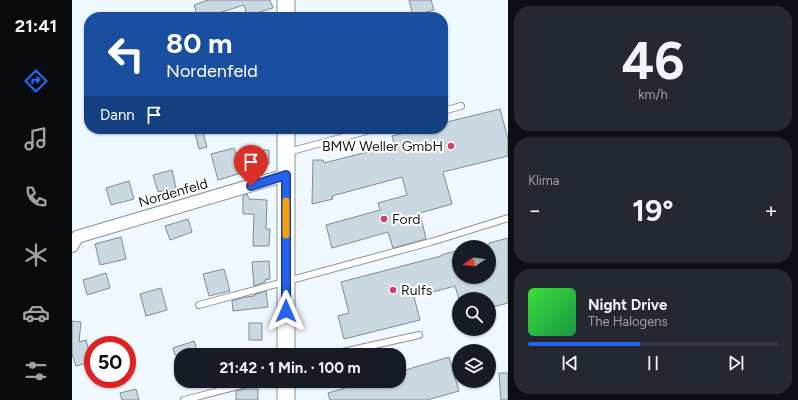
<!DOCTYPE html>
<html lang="de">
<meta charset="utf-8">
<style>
:root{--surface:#171b24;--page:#242831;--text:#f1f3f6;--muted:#9ea1a6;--line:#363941;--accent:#2563eb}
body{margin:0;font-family:Figtree,sans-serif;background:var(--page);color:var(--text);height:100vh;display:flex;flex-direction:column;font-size:15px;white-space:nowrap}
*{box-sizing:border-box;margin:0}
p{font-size:13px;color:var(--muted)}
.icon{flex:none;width:22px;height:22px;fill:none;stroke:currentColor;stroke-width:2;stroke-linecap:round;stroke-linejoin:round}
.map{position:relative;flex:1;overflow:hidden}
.details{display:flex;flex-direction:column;gap:6px;padding:6px;background:#0d0f14;width:290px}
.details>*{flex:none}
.guide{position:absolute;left:12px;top:12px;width:364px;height:122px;border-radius:16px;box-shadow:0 1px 3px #0004;background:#1a4fa0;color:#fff;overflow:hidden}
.needle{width:26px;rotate:255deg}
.buttons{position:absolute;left:380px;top:240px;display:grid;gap:8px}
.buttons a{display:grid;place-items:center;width:44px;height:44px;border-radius:50%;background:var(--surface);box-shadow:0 1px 3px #0004;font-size:20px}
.speed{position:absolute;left:12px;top:336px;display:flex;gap:8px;font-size:20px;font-weight:700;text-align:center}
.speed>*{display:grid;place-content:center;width:52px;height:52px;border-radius:50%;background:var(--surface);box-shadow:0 1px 3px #0004;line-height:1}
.speed .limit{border:6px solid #d22;background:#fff;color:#111}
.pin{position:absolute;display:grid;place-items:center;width:34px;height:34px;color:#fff;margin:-41px -17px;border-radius:50% 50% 50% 0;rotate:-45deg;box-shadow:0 0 4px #0007}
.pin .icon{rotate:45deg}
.me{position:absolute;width:44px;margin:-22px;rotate:0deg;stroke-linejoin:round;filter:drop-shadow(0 0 3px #0008)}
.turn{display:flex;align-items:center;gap:14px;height:84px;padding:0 16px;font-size:18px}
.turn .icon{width:52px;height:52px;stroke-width:2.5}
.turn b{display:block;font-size:28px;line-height:34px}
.then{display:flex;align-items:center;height:38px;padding:0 16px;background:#0003;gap:8px;font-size:15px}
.big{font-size:30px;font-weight:700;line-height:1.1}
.details .tile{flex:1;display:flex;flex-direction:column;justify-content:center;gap:6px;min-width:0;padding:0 14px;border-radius:16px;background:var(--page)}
.details .dial{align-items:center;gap:0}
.dial b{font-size:52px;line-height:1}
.song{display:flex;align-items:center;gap:12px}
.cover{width:48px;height:48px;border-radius:6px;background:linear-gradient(135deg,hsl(120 70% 55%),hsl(140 70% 35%))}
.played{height:4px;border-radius:2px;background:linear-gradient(90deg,var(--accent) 45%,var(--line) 45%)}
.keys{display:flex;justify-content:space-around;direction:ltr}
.heat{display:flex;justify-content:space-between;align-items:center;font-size:22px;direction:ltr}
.trip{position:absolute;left:102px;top:348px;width:232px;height:40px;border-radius:16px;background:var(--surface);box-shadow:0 1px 3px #0004;font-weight:700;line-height:40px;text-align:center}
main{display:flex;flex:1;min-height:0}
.dock{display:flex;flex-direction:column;width:72px;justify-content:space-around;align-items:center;background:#090b0e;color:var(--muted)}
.dock .icon{width:28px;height:28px}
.dock .current{color:var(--accent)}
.dock b{font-size:18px;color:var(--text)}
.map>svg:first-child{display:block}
.building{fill:#cad8e2;stroke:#7e8b95}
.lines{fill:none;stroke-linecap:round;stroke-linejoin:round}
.service-casing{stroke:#86949d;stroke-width:8}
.minor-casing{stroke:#86949d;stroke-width:14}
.secondary-casing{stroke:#86949d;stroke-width:19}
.service{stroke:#fff;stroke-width:6}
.minor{stroke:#fff;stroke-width:12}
.secondary{stroke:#fff;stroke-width:17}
.route-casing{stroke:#184099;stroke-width:10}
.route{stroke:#2563eb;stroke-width:7}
.slow{stroke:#f59e0b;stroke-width:7}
.poi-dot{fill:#cd406f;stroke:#fff;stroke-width:1.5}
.labels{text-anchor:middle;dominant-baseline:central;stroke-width:4;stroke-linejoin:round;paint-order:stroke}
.poi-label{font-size:14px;fill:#161b1f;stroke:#fff;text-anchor:start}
.street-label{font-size:14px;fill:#161b1f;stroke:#fff}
</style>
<main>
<nav class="dock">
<b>21:41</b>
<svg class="icon current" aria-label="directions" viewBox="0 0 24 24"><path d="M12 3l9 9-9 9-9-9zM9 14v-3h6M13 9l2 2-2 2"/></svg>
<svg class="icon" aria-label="music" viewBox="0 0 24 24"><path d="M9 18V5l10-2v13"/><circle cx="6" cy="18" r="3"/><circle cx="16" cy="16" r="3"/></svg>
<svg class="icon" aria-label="phone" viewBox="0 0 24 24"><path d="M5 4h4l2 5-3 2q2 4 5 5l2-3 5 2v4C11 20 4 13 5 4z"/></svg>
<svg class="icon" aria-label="climate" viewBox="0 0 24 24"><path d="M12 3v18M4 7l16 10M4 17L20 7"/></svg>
<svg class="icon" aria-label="car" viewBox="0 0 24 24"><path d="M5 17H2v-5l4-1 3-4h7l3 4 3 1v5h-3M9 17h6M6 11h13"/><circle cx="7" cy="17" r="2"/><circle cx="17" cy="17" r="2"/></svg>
<svg class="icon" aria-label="filters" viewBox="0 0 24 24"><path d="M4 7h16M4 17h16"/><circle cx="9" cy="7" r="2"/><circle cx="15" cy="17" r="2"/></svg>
</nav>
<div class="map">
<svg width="436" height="400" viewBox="0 0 436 400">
<rect width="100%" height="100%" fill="#eff8fe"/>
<!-- building -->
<g class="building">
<path d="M 136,0 L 198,0 L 201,8 L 175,16 L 172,5 L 134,17 L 126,17 L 122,5 Z"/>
<path d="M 337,0 L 359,0 L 362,10 L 341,16 Z"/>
<path d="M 428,109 L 436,139 L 436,156 L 371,172 L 380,204 L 348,213 L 354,239 L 321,248 L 316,232 L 260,248 L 254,225 L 308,210 L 306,203 L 335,195 L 330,177 L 260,196 L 261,199 L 240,204 L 241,160 L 251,160 L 252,163 L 295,152 L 295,150 L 322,143 L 320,136 L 348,129 L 371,129 L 371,123 Z"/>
<path d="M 122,129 L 130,129 L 135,147 L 127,149 Z"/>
<path d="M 162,148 L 169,173 L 146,180 L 139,154 Z"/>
<path d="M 178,150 L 197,150 L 197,164 L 177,163 Z"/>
<path d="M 100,170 L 104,188 L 86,192 L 81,175 Z"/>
<path d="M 57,181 L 62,199 L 39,205 L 34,188 Z"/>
<path d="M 175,194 L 177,199 L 195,200 L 194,229 L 198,229 L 197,246 L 181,246 L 182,214 L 171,214 L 171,196 Z"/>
<path d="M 116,219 L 120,232 L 98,240 L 93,226 Z"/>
<path d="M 49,237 L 54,259 L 28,265 L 23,244 Z"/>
<path d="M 436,238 L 436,303 L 417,308 L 417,299 L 387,299 L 383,286 L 342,297 L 348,320 L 272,339 L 266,316 L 277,313 L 269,282 L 369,256 L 369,255 L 387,250 L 387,277 L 417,277 L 417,243 Z"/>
<path d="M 197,261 L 198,279 L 193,280 L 193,282 L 182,286 L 180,262 Z"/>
<path d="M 152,269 L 158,291 L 137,296 L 131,274 Z"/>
<path d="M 34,273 L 38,288 L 15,295 L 11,280 Z"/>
<path d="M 89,288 L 95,310 L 74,316 L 68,294 Z"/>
<path d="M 194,291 L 196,307 L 161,311 L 160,301 L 173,297 L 182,296 L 182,295 Z"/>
<path d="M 0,321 L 9,322 L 7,342 L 14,340 L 20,362 L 4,366 L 0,354 Z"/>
<rect x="177" y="323" width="13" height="17"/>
<path d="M 122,341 L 127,355 L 103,355 L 101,348 Z"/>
<path d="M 377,357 L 387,391 L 355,400 L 258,400 L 256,393 L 297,381 L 327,381 L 327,372 Z"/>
<path d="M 427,373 L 436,373 L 436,400 L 429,400 Z"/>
<path d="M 64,389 L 67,400 L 50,400 L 48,393 Z"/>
<path d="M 174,389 L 186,389 L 186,400 L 164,400 L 164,391 Z"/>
</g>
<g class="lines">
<!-- service casing -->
<g class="service-casing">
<g id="service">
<path d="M 371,111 L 389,106"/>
<path d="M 216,152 L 302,129"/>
<path d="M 127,305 L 359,242 L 436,218"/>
<path d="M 257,355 L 347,335"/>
<path d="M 112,400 L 186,381"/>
</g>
</g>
<!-- minor casing -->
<g class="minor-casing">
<path id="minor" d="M 0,246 L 5,237 L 214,175"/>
</g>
<!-- secondary casing -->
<g class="secondary-casing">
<g id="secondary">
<path d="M 214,0 L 214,17"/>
<path d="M 214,129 L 214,355"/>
<path d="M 214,400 L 214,381"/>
</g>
</g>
<!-- service -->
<use href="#service" class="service"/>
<!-- minor -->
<use href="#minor" class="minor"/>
<!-- secondary -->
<use href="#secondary" class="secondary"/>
</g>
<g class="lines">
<!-- route casing -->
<g class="route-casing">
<path id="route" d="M 179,186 L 214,175 L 214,311"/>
</g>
<!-- route -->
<use href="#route" class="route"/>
<!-- slow -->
<path class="slow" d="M 214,201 L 214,235"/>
</g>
<!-- markers -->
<g class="poi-dot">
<circle cx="379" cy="146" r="4"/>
<circle cx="312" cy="219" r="4"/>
<circle cx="321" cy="290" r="4"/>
</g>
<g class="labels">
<!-- poi labels -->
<g class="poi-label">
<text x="371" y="146" text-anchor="end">BMW Weller GmbH</text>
<text x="320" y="219">Ford</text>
<text x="329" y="290">Rulfs</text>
</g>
<!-- street labels -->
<g class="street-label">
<text transform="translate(101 193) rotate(-16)">Nordenfeld</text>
</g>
</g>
</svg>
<div class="buttons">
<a><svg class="needle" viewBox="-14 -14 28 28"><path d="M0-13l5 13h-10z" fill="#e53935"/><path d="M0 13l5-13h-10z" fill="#9ea1a6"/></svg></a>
<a><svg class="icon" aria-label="search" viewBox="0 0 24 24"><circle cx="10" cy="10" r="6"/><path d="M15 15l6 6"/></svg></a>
<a><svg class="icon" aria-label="layers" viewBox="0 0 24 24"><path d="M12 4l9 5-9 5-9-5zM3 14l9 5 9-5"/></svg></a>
</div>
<div class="speed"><div class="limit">50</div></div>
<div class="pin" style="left:179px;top:186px;background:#d93025"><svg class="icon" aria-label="arrive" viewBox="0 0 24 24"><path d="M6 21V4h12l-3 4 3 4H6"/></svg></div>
<svg class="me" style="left:214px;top:311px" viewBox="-20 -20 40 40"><path d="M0-17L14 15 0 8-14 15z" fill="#2563eb" stroke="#fff" stroke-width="4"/></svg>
<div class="trip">21:42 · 1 Min. · 100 m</div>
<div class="guide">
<div class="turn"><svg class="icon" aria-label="left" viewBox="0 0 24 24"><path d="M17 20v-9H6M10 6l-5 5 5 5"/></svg><div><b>80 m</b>Nordenfeld</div></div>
<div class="then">Dann<svg class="icon" aria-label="arrive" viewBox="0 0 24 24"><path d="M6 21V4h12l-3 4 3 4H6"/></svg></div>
</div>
</div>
<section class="details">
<div class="tile dial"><b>46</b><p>km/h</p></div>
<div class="tile"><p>Klima</p>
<div class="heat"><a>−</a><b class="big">19°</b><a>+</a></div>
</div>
<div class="tile">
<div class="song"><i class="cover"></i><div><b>Night Drive</b><p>The Halogens</p></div></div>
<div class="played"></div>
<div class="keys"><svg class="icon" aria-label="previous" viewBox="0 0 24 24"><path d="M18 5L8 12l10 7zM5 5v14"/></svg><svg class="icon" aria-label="pause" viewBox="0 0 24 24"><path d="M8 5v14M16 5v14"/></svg><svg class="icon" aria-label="next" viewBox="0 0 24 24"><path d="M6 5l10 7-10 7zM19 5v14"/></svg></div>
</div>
</section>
</main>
